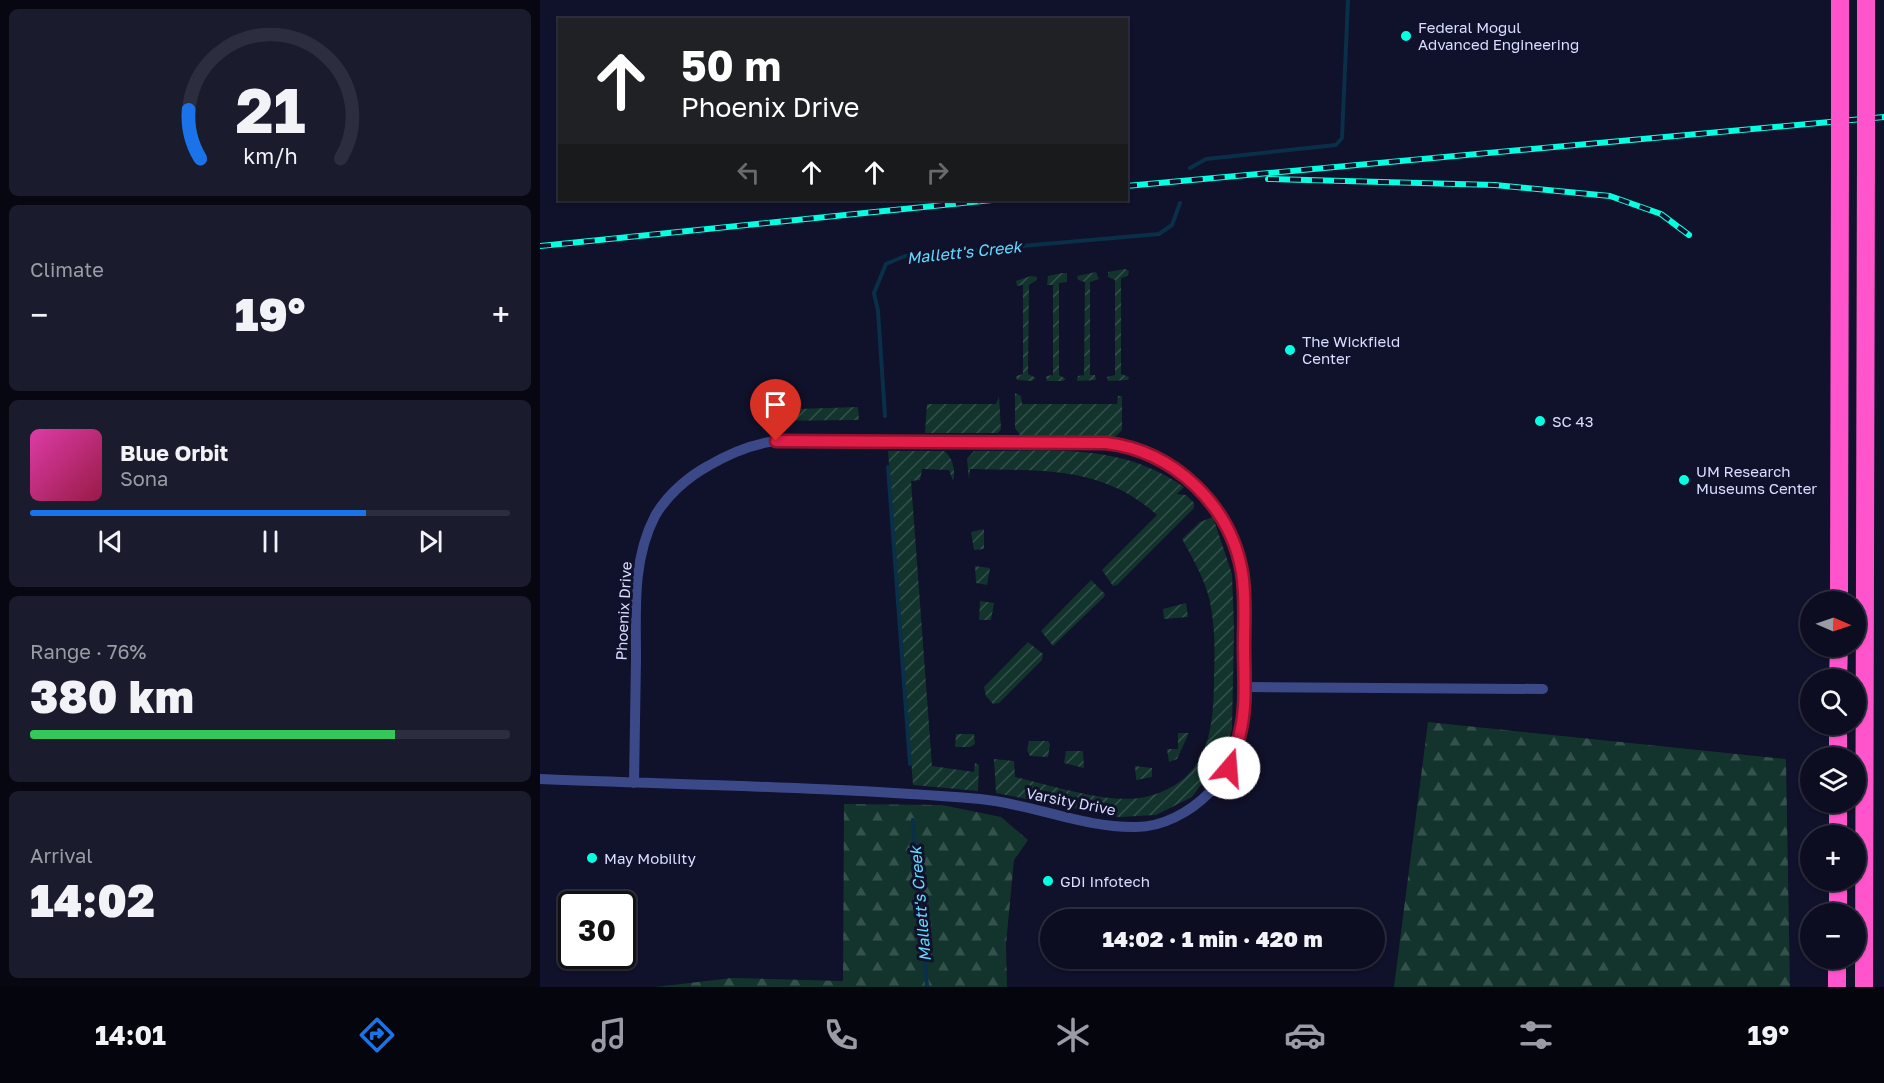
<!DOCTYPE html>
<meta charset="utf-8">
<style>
:root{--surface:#0c0d20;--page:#1a1b2d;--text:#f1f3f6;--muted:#9a9ca5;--line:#2c2d3e;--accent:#1a73e8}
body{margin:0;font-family:"Golos Text",sans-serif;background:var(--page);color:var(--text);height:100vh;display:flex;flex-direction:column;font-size:22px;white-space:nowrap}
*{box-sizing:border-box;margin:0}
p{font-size:20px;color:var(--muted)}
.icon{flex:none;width:33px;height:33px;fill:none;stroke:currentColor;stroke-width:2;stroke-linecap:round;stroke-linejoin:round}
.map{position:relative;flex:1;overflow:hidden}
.side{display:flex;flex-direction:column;gap:9px;padding:9px;background:#070712;width:540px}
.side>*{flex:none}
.guide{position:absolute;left:18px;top:18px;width:570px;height:183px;border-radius:0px;box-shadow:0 2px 4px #0004,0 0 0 2px var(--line);background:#202124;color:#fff;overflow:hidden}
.needle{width:39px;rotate:92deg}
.buttons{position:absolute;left:1260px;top:591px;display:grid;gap:12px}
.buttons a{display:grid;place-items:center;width:66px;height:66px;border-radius:50%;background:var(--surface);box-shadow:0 2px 4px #0004,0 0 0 2px var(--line);font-size:30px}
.speed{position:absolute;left:18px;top:891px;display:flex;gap:12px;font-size:30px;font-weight:700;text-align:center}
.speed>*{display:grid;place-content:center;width:78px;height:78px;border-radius:50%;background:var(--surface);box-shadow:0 2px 4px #0004,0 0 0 2px var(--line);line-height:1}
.speed .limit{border:3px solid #111;border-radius:9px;background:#fff;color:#111}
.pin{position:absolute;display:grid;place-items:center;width:51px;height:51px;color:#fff;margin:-62px -26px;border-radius:50% 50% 50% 0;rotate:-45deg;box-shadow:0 0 6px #0007}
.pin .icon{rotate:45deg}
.me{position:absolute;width:66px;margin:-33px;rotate:18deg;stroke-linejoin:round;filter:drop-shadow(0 0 4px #0008)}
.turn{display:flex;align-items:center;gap:21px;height:126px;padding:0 24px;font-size:27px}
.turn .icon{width:78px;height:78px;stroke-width:2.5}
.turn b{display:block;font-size:42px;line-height:51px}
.lanes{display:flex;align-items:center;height:57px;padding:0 24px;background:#0003;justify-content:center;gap:30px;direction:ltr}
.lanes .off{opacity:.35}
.big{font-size:45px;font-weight:800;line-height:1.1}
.side .widget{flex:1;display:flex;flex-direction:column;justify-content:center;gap:9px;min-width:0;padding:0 21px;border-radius:9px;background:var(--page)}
.side .dial{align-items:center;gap:0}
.dial svg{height:156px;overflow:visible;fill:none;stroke:var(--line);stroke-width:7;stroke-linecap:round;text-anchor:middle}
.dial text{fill:var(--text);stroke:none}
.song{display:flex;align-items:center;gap:18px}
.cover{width:72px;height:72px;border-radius:9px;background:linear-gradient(135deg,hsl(320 70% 55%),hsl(340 70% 35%))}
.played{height:6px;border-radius:3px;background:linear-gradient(90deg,var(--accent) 70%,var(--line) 70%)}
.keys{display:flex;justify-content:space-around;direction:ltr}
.heat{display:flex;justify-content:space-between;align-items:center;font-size:33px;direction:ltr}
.charge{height:9px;border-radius:4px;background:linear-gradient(90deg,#34c759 76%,var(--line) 0)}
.trip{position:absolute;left:500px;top:909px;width:345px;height:60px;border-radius:30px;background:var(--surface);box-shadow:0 2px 4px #0004,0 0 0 2px var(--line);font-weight:800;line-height:60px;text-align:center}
.menu{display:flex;height:96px;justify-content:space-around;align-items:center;background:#05050d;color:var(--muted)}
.menu .icon{width:42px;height:42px}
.menu .selected{color:var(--accent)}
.menu b{font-size:27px;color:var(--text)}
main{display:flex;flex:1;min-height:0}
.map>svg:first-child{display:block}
.forest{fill:url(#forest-firs)}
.garden{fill:url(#garden-furrows)}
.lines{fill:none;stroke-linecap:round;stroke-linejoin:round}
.stream{stroke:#0a2f49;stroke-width:4}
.street{stroke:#3b4989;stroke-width:10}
.highway{stroke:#ff54cb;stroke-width:18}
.rail-casing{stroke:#05ffe2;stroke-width:6}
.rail{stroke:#10112a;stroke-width:4;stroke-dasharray:11;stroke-linecap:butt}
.highway-bridge{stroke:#ff54cb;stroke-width:18}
.route-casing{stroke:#92132f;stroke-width:15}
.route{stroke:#e11d48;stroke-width:10}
.poi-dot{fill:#05ffe2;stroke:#10112a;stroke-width:2}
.labels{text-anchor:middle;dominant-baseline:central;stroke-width:6;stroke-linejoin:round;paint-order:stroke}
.poi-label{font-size:15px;fill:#d9ddff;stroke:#10112a;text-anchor:start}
.street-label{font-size:15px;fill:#d9ddff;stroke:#10112a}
.water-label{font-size:16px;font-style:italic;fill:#67d9ff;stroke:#10112a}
</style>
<main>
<section class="side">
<div class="widget dial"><svg viewBox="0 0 100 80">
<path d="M14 69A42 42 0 1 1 86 69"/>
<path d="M14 69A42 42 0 0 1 8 44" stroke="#1a73e8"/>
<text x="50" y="56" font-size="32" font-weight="700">21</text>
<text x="50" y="72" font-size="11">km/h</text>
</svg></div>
<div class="widget"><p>Climate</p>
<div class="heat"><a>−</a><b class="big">19°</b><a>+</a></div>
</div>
<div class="widget">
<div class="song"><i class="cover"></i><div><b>Blue Orbit</b><p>Sona</p></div></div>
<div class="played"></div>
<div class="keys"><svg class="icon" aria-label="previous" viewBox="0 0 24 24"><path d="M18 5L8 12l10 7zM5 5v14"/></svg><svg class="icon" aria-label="pause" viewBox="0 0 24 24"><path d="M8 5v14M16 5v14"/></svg><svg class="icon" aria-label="next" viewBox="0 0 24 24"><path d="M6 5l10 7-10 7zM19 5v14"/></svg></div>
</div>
<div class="widget"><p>Range · 76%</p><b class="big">380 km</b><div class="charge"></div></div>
<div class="widget"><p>Arrival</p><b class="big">14:02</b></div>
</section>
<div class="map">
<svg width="1344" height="987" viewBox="0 0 1344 987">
<defs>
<pattern id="forest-firs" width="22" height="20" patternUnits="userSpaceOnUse" patternTransform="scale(1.5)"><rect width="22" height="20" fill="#13342c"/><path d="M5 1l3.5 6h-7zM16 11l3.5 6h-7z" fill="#35514c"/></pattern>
<pattern id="garden-furrows" width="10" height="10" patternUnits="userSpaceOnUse" patternTransform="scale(1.5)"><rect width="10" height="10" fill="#13342c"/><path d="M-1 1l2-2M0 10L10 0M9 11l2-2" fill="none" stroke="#35514c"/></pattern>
</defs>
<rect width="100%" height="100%" fill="#10112a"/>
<!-- forest -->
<g class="forest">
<path d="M 888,722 L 1246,759 L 1250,987 L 854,987 Z"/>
<path d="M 304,804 L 402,805 L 461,817 L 488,840 L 474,860 L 466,944 L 467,987 L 115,987 L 192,978 L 303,981 Z"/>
</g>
<!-- garden -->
<g class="garden">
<path d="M 585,269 L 589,271 L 588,276 L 581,278 L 581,374 L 589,377 L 588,380 L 568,381 L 567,377 L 575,375 L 575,280 L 568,277 L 568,272 Z"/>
<path d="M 556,272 L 559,279 L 550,282 L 550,375 L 555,375 L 556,380 L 537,381 L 538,376 L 544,375 L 545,282 L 538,280 L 537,276 Z"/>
<path d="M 522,273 L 527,273 L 527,282 L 519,283 L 519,375 L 526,379 L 523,381 L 507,381 L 506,376 L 513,375 L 513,285 L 507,285 L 508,276 Z"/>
<path d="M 491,276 L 497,277 L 497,280 L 489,285 L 488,374 L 496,378 L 492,381 L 477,380 L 476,376 L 483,374 L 483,285 L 477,286 L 476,281 Z"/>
<path d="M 475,393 L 481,396 L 482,404 L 577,404 L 578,396 L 582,396 L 582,430 L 575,437 L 480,435 L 475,428 Z"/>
<path d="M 459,397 L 461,429 L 458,433 L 385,433 L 387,404 L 456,404 Z"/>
<path d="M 318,407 L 319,420 L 228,421 L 227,410 Z"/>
<path d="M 348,451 L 404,451 C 413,457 416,472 413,481 L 409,470 L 382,469 L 380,480 L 371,481 L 392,766 L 434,772 L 435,763 L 439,765 L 438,791 L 373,785 Z"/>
<path d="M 434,451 C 511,452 578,441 644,487 L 637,494 L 646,495 L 654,503 L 654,508 L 577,585 L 573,586 L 562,570 L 617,515 C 561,465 500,471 430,469 L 429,480 L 427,459 Z"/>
<path d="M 673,517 L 692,574 L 694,628 L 692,730 L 680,759 L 652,797 L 616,815 L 579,817 L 456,793 L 454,759 L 474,761 L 475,777 C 510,785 571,805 605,797 C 669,782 674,730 674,675 C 675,651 675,626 670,602 C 665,579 653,559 642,539 L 660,522 Z"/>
<path d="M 444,529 L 444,549 L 434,550 L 431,532 Z"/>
<path d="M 435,566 L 450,568 L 447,585 L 436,583 Z"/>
<path d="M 551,580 L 565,594 L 564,597 L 513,646 L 501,631 Z"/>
<path d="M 440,601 L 454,603 L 451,620 L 439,620 Z"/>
<path d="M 646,603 L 648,617 L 624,619 L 623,609 Z"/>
<path d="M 488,642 L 503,654 L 502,660 L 459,703 L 453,704 L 446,696 L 444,687 Z"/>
<path d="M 638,733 L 649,733 L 637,759 L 629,762 L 627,749 L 638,749 Z"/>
<path d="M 434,734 L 435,744 L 430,747 L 415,747 L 416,734 Z"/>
<path d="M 489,741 L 508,741 L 510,744 L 508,757 L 490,756 L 487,750 Z"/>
<path d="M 526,751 L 543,751 L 544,768 L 524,763 Z"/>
<path d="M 595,766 L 612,768 L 612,777 L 596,780 Z"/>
</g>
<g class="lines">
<!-- stream -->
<g class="stream">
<path d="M 650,168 L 666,159 L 796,145 L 802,138 L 808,0"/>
<path d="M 345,416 L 338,311 L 334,293 L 346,264 L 365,256 L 619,234 L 632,225 L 640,203"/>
<path d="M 348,467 L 370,764"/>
<path d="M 373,820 L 387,987"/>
</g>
<!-- street -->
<g class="street">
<path d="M 704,687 L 1003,689"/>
<path d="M 0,779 C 146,785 294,787 440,799 C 493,804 543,828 596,827 C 623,827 650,812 669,793 C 715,748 704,668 704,609 C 705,524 661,475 584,445 L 236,441 C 211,444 190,453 168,466 C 148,477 127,495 115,516 C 92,560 96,611 96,659 C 95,701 95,742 94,783"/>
</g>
<!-- highway -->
<g class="highway">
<path d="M 1326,80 L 1326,0"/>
<path d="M 1300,82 L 1300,0"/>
<path d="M 1299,602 L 1300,151"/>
<path d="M 1298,680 L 1299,646"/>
<path d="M 1298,758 L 1298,724"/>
<path d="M 1298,836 L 1298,802"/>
<path d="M 1298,914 L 1298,880"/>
<path d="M 1297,987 L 1297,958"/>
<path d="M 1324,987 L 1326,149"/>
</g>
<!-- rail casing -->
<g class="rail-casing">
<g id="rail">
<path d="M 728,179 L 955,185 L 1070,196 L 1121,214 L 1149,235"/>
<path d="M 586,186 L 1344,117"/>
<path d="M 0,246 L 452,200"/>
</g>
</g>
<!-- rail -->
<use href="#rail" class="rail"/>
<!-- highway-bridge -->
<g class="highway-bridge">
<path d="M 1326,80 L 1326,149"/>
<path d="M 1300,82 L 1300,151"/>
</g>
</g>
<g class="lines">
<!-- route casing -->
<g class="route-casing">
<path id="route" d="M 236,441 L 566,443 C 634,451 690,505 702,572 C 706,596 704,622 704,646 C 704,674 707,706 700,733 C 698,745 693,756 689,768"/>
</g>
<!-- route -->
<use href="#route" class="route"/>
</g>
<!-- markers -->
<g class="poi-dot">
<circle cx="866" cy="36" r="6"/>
<circle cx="750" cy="350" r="6"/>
<circle cx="1000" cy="421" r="6"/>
<circle cx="1144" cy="480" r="6"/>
<circle cx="52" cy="858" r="6"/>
<circle cx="508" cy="881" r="6"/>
</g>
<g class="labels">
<!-- poi labels -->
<g class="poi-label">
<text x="878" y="27">Federal Mogul<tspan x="878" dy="17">Advanced Engineering</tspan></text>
<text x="762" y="341">The Wickfield<tspan x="762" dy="17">Center</tspan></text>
<text x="1012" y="421">SC 43</text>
<text x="1156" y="471">UM Research<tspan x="1156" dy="17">Museums Center</tspan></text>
<text x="64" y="858">May Mobility</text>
<text x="520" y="881">GDI Infotech</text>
</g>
<!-- street labels -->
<g class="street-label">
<text transform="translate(83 611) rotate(-87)">Phoenix Drive</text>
<text transform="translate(531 801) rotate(11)">Varsity Drive</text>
</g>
<!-- water labels -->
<g class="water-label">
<text transform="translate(424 252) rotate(-6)">Mallett's Creek</text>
<text transform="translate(380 904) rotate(-95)">Mallett's Creek</text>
</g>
</g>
</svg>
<div class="buttons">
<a><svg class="needle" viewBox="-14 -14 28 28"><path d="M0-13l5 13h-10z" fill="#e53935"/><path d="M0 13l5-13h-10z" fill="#9a9ca5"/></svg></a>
<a><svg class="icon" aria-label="search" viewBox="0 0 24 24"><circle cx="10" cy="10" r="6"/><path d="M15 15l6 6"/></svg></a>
<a><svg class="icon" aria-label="layers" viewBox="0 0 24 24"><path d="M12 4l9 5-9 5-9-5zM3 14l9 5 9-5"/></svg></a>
<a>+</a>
<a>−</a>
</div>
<div class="speed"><div class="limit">30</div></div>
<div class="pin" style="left:236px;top:441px;background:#d93025"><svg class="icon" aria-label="arrive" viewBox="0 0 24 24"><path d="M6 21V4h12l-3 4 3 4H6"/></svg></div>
<svg class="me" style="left:689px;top:768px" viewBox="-20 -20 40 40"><circle r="19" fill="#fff"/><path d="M0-13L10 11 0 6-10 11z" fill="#e11d48"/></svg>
<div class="trip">14:02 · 1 min · 420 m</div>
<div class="guide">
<div class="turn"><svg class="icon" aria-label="ahead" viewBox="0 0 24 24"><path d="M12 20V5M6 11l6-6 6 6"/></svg><div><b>50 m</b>Phoenix Drive</div></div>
<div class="lanes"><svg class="icon off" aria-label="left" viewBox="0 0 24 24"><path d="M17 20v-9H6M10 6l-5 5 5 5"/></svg><svg class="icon" aria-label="ahead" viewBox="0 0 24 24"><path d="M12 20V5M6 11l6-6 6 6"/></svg><svg class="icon" aria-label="ahead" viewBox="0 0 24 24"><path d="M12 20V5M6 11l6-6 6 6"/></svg><svg class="icon off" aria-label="right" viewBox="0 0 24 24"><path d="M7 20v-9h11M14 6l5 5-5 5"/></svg></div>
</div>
</div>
</main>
<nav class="menu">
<b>14:01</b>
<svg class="icon selected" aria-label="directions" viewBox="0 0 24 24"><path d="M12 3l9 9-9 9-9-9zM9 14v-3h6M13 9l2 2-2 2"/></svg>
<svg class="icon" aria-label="music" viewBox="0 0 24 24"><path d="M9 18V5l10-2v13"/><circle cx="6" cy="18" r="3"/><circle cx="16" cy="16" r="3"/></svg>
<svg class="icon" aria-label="phone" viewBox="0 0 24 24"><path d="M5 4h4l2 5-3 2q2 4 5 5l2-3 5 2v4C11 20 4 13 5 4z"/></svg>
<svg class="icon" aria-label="climate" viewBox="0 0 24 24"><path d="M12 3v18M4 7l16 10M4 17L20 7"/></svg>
<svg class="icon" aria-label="car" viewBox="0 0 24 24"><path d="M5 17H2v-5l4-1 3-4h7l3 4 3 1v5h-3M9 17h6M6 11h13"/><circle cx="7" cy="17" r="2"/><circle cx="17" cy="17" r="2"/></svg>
<svg class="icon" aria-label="filters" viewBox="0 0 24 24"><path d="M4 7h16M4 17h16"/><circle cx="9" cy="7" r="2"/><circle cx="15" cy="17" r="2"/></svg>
<b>19°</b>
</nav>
